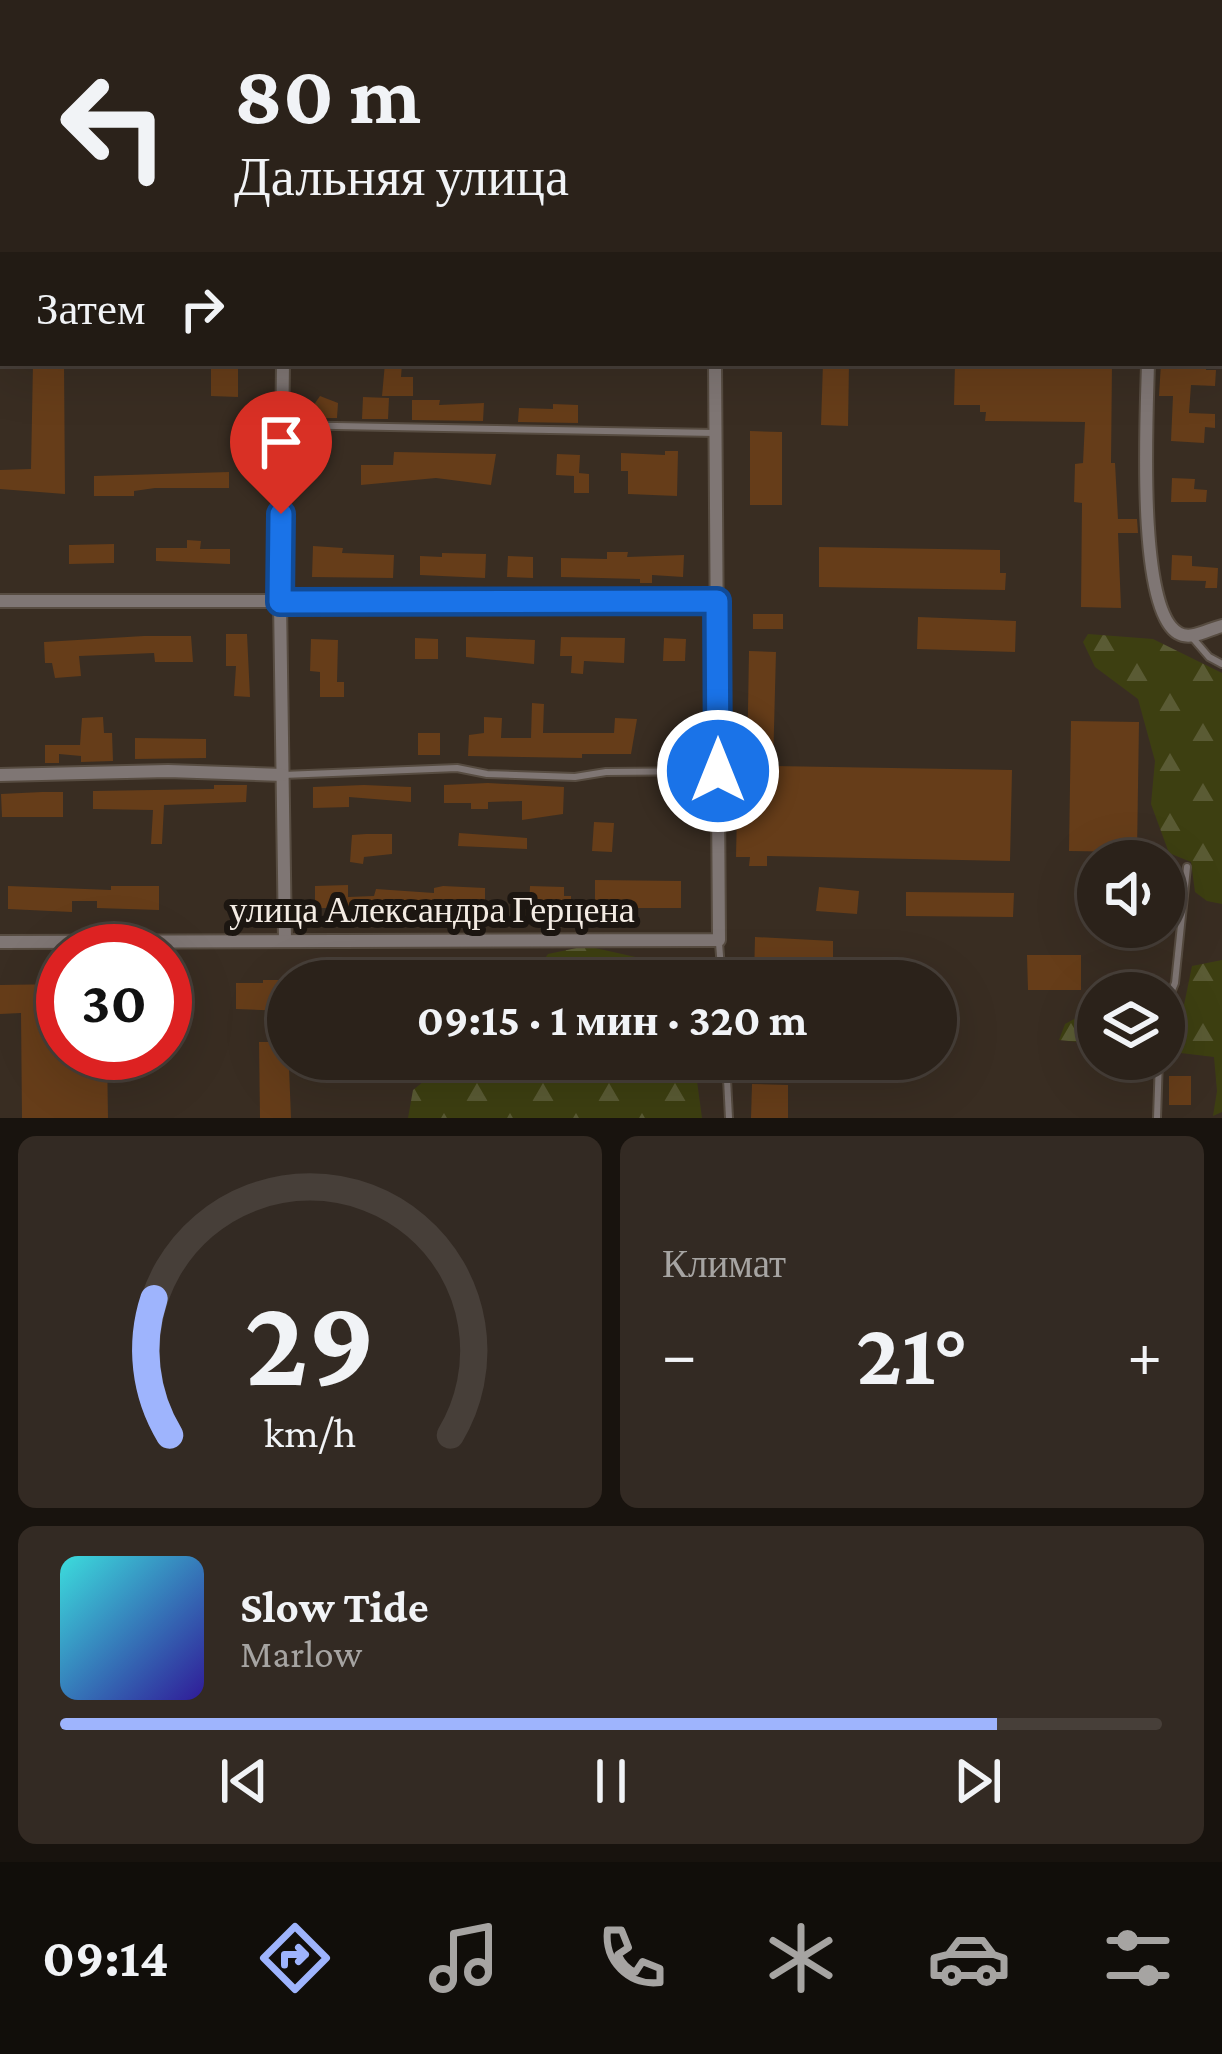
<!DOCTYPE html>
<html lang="ru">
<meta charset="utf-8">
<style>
:root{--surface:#2b221a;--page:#332a23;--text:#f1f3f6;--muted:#a6a4a2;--line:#473f39;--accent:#9eb4fd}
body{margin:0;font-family:"Crimson Pro",serif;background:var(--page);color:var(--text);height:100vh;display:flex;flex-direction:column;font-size:45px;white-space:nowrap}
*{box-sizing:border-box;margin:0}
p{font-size:39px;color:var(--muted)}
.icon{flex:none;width:66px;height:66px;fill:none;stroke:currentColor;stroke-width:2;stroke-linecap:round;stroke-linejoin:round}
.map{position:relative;height:1118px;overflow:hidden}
.panel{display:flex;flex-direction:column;gap:18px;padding:18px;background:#18130e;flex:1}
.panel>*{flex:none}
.hud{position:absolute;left:0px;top:0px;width:1224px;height:366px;box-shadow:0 12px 48px #0002,0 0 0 3px var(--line);background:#2b221a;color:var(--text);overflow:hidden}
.buttons{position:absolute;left:1077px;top:840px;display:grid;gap:24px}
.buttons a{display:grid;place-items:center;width:108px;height:108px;border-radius:50%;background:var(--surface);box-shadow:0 12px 48px #0002,0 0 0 3px var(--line);font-size:60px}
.speed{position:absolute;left:36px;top:924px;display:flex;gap:24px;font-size:60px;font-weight:700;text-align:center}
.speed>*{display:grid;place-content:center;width:156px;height:156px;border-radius:50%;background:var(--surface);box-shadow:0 12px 48px #0002,0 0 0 3px var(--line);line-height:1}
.speed .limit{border:18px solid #d22;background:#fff;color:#111}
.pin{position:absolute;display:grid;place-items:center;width:102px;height:102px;color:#fff;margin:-123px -51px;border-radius:50% 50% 50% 0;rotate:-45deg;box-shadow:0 0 12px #0007}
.pin .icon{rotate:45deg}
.me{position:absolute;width:132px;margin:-66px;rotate:0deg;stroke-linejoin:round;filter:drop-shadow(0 0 9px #0008)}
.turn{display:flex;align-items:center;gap:42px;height:252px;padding:0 36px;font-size:54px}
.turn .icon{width:156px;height:156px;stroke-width:2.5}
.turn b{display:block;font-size:84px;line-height:102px}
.then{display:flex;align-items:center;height:114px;padding:0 36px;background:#0003;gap:24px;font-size:45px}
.big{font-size:90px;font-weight:700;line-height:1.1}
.panel .card{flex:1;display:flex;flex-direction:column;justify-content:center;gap:18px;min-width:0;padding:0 42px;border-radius:18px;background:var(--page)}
.panel .dial{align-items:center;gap:0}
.dial svg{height:312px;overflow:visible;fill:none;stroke:var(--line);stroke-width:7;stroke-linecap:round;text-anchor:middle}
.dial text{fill:var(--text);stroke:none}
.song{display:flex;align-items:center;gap:36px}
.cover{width:144px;height:144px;border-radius:18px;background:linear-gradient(135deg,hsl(180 70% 55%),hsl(250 70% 35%))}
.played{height:12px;border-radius:6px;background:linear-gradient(90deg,var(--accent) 85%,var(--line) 85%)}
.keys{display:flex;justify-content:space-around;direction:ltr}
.heat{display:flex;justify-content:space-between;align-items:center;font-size:66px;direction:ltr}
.panel .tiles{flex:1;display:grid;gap:18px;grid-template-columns:1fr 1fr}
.card:last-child{grid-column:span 2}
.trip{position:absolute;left:267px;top:960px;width:690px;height:120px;border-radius:60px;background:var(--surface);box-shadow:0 12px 48px #0002,0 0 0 3px var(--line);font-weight:700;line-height:120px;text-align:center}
.tab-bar{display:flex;height:192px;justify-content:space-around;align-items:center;background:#110e0a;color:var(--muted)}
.tab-bar .icon{width:84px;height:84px}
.tab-bar .current{color:var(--accent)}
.tab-bar b{font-size:54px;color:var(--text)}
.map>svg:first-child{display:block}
.forest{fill:url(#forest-firs)}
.building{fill:#663d19}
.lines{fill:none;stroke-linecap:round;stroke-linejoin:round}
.lane-casing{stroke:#574c41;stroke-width:10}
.street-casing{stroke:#574c41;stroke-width:16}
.secondary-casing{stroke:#574c41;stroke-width:22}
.lane{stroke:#7f7674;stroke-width:6}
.street{stroke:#7f7674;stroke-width:12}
.secondary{stroke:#ab9d9a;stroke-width:18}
.route-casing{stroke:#114b97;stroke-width:30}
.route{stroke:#1a73e8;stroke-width:21}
.labels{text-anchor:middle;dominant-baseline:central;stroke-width:12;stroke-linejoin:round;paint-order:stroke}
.street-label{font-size:36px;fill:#f4ece4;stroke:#1c1611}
</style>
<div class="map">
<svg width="1222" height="1118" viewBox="0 0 1222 1118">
<defs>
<pattern id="forest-firs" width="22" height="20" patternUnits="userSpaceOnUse" patternTransform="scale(3)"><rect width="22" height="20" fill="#3d3f11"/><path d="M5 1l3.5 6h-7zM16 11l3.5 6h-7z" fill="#5a5b34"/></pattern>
</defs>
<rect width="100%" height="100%" fill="#392d22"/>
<!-- forest -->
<g class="forest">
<path d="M 1088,634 L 1153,639 L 1222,673 L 1222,904 L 1207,901 L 1195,892 L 1191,862 L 1169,853 L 1151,804 L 1155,761 L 1138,699 L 1095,667 L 1083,642 Z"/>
<path d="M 586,946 L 658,962 L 675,981 L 529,981 L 548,954 Z"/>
<path d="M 1222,960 L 1222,1112 L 1213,1116 L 1217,1091 L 1214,1057 L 1164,1051 L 1164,1005 L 1184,1005 L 1192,966 Z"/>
<path d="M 1098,1006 L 1098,1044 L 1059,1040 L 1065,1024 Z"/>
<path d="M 513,1059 L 694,1059 L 702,1118 L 408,1118 L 413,1090 L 449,1061 L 507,1069 Z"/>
</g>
<!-- building -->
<g class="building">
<path d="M 33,363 L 64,363 L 65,494 L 0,489 L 0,470 L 31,469 Z"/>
<path d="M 211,363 L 238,363 L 238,397 L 211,396 Z"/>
<path d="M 385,363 L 402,364 L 401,377 L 413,377 L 413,396 L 382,396 Z"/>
<path d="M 823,363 L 849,363 L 848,426 L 821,425 Z"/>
<path d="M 955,363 L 1112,363 L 1111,463 L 1115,463 L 1118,519 L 1137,519 L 1138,533 L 1118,533 L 1121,608 L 1081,607 L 1082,503 L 1074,502 L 1075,464 L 1083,463 L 1085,422 L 985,421 L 986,412 L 980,412 L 980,405 L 954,405 Z"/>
<path d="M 1161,363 L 1206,366 L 1206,370 L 1216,370 L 1215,386 L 1191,385 L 1189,413 L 1215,414 L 1215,428 L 1205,427 L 1204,443 L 1171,441 L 1173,396 L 1159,396 Z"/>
<path d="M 320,396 L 338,403 L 337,418 L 312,418 L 313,406 Z"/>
<path d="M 363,397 L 389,398 L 388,419 L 362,419 Z"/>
<path d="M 412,400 L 440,400 L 439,405 L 484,403 L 483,421 L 412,420 Z"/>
<path d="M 553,404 L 578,405 L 578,423 L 518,422 L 519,408 L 553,409 Z"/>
<path d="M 750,431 L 782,432 L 782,505 L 750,505 Z"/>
<path d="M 665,451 L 678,451 L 677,496 L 628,494 L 628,471 L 621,471 L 621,453 L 665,455 Z"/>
<path d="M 394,452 L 496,454 L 491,485 L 436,478 L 361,485 L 361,465 L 393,465 Z"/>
<path d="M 557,454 L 580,455 L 579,473 L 589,474 L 589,493 L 574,493 L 574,476 L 556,475 Z"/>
<path d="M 229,472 L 229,488 L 155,488 L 134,491 L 134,496 L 94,496 L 94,476 Z"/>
<path d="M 1172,478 L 1195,479 L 1194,489 L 1207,490 L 1206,502 L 1171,502 Z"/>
<path d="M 187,540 L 201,541 L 200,549 L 230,549 L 230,564 L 156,561 L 156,548 L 187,548 Z"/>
<path d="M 114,544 L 114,563 L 69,564 L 69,545 Z"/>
<path d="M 313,546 L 343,548 L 342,553 L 394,555 L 393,578 L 312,577 Z"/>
<path d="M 819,547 L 1000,550 L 1000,573 L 1006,573 L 1005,590 L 819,587 Z"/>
<path d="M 607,552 L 628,552 L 627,557 L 684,555 L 683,577 L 652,575 L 652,583 L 640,583 L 640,579 L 561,577 L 561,558 L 607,559 Z"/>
<path d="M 442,553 L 486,554 L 485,578 L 420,575 L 420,556 L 442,557 Z"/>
<path d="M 1172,555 L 1192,556 L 1192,566 L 1218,568 L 1217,588 L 1205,588 L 1206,581 L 1171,580 Z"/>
<path d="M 508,556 L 533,557 L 533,578 L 507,577 Z"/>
<rect x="753" y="614" width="30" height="15"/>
<path d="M 918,617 L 1016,621 L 1015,652 L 917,649 Z"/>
<path d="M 226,634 L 247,634 L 250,697 L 234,696 L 236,666 L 226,666 Z"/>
<path d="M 144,636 L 191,636 L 193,662 L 155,662 L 154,653 L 79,656 L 81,676 L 55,678 L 52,663 L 45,663 L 44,642 Z"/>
<path d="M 466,637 L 535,640 L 534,664 L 466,657 Z"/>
<path d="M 561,637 L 625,638 L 624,663 L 584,661 L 583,674 L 571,673 L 572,656 L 560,656 Z"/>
<path d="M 415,638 L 438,639 L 438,659 L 415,659 Z"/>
<path d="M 664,638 L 686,639 L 685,661 L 663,661 Z"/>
<path d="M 311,639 L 338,640 L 337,682 L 344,682 L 344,697 L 320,697 L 320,672 L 310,671 Z"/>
<path d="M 749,651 L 776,652 L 773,766 L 1012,770 L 1010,861 L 767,856 L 767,866 L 749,866 L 750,857 L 736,857 L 737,810 L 750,810 L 751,770 L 747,770 Z"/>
<path d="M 532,703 L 544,704 L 543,733 L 614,733 L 615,718 L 637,719 L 631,754 L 582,754 L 582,758 L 468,756 L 469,735 L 484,733 L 484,717 L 502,718 L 501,738 L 531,738 Z"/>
<path d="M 103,717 L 104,733 L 112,733 L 113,761 L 81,762 L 81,756 L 59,754 L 59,763 L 45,763 L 45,745 L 80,745 L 82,718 Z"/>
<path d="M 1071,721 L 1139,722 L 1137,852 L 1069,851 Z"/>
<rect x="418" y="733" width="22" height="22"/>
<path d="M 135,738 L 206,739 L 206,758 L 135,759 Z"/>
<path d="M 488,783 L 564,787 L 563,814 L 522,820 L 522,801 L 488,802 L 488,809 L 471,809 L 471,803 L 444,803 L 444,785 Z"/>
<path d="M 214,785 L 247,785 L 246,802 L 164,805 L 162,844 L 151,844 L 153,810 L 93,809 L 93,791 L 214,789 Z"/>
<path d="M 364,785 L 411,787 L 411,802 L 349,797 L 349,807 L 313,808 L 313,787 Z"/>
<path d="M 42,792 L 63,792 L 63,817 L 2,817 L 1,794 Z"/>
<path d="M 594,822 L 614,823 L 612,852 L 592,851 Z"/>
<path d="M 459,833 L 527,838 L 527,849 L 458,846 Z"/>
<path d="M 366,834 L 392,834 L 392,854 L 364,857 L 363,864 L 350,862 L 352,835 Z"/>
<path d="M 595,880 L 681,881 L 681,908 L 595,908 Z"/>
<path d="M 348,885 L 348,897 L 374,896 L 376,889 L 434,893 L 434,888 L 443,886 L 485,888 L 485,908 L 315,908 L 315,886 Z"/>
<path d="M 8,886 L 111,890 L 111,886 L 159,886 L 159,910 L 97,908 L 97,901 L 72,901 L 72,912 L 8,909 Z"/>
<path d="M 530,886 L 564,887 L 564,896 L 571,896 L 571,907 L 529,906 Z"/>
<path d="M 819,887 L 859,891 L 857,914 L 816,911 Z"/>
<path d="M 906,892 L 1014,893 L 1013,917 L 906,916 Z"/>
<path d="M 755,937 L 833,941 L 833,967 L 812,967 L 812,978 L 754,978 Z"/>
<path d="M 1027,955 L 1081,955 L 1081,990 L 1028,990 Z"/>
<path d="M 191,980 L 192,1010 L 165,1010 L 165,981 Z"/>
<path d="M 263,980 L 288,980 L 288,1011 L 236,1009 L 236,983 L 263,983 Z"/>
<path d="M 63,984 L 63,1053 L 107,1053 L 108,1118 L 22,1118 L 21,1013 L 0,1014 L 0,985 Z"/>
<path d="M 259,1042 L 288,1042 L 291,1118 L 260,1118 Z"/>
<path d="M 363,1059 L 396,1059 L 397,1079 L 363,1077 Z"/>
<rect x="1169" y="1076" width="22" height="29"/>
<path d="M 752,1084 L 788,1085 L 788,1118 L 751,1118 Z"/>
</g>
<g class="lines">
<!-- lane casing -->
<g class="lane-casing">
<g id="lane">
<path d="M 282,425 L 716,433"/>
<path d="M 1191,636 L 1209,657 L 1222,664"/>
<path d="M 283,775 L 457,768 L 487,774 L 575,777 L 606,772 L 716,771"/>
<path d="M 719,943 L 722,981"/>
<path d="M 1164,1009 L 1175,983 L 1187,867"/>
<path d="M 726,1059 L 729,1118"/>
<path d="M 1157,1118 L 1159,1059"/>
</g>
</g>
<!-- street casing -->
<g class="street-casing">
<g id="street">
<path d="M 282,0 L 282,3"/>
<path d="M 713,0 L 713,3"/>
<path d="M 1150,0 L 1150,3"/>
<path d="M 0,77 L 3,77"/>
<path d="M 283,363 L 280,602 L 285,941"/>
<path d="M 1148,363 C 1147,412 1136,609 1178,633 C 1191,641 1208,629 1222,626"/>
<path d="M 0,601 L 717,601"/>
<path d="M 0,775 L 168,771 L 283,775"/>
<path d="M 0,942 L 719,940 L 715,363"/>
</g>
</g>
<!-- secondary casing -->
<g class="secondary-casing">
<g id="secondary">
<path d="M 1221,260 L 1222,260"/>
<path d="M 0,263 L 3,263"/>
</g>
</g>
<!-- lane -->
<use href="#lane" class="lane"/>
<!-- street -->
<use href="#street" class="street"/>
<!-- secondary -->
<use href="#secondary" class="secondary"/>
</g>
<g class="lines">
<!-- route casing -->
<g class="route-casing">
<path id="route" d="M 281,514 L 280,602 L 717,601 L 718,771"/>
</g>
<!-- route -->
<use href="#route" class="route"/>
</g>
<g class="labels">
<!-- street labels -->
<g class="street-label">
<text x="432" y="910">улица Александра Герцена</text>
</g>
</g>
</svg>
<div class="buttons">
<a><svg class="icon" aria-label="sound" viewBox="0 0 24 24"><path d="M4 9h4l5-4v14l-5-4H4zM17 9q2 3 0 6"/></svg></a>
<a><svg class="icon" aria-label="layers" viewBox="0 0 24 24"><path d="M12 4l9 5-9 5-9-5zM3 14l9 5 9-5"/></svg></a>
</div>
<div class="speed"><div class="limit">30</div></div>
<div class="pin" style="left:281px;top:514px;background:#d93025"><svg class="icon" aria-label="arrive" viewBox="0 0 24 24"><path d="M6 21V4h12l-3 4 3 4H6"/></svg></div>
<svg class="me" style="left:718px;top:771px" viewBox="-20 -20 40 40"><circle r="17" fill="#1a73e8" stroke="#fff" stroke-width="3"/><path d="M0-11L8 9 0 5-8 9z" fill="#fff"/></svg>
<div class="trip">09:15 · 1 мин · 320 m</div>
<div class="hud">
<div class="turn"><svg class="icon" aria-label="left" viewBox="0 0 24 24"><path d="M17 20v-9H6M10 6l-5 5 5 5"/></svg><div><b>80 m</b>Дальняя улица</div></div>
<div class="then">Затем<svg class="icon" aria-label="right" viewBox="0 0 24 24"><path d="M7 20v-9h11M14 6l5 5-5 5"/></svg></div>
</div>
</div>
<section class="panel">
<div class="tiles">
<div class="card dial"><svg viewBox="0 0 100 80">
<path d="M14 69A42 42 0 1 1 86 69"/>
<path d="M14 69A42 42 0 0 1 10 34" stroke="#9eb4fd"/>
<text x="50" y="56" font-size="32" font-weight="700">29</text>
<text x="50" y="72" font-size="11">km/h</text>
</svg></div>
<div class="card"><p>Климат</p>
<div class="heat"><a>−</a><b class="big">21°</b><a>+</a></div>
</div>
<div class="card">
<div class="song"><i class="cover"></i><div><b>Slow Tide</b><p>Marlow</p></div></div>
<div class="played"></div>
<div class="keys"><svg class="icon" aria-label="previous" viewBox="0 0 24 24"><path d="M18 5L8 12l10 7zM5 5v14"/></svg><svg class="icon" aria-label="pause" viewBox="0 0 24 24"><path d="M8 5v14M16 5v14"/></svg><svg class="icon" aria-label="next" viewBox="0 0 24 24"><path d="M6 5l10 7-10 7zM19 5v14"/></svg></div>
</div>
</div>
</section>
<nav class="tab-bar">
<b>09:14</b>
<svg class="icon current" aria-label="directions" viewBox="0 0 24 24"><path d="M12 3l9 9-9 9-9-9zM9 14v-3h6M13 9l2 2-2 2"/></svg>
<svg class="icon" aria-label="music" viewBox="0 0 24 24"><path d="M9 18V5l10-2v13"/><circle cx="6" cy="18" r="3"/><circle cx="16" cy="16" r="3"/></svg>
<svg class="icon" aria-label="phone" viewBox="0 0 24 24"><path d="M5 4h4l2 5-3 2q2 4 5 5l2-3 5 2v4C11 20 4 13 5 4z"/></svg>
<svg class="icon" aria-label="climate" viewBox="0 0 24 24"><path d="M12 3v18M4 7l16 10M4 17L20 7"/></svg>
<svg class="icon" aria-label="car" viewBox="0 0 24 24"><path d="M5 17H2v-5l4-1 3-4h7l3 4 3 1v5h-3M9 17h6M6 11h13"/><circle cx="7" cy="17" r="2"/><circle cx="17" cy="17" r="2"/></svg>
<svg class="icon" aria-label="filters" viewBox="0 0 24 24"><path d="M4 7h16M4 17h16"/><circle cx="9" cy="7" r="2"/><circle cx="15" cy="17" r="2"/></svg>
</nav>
